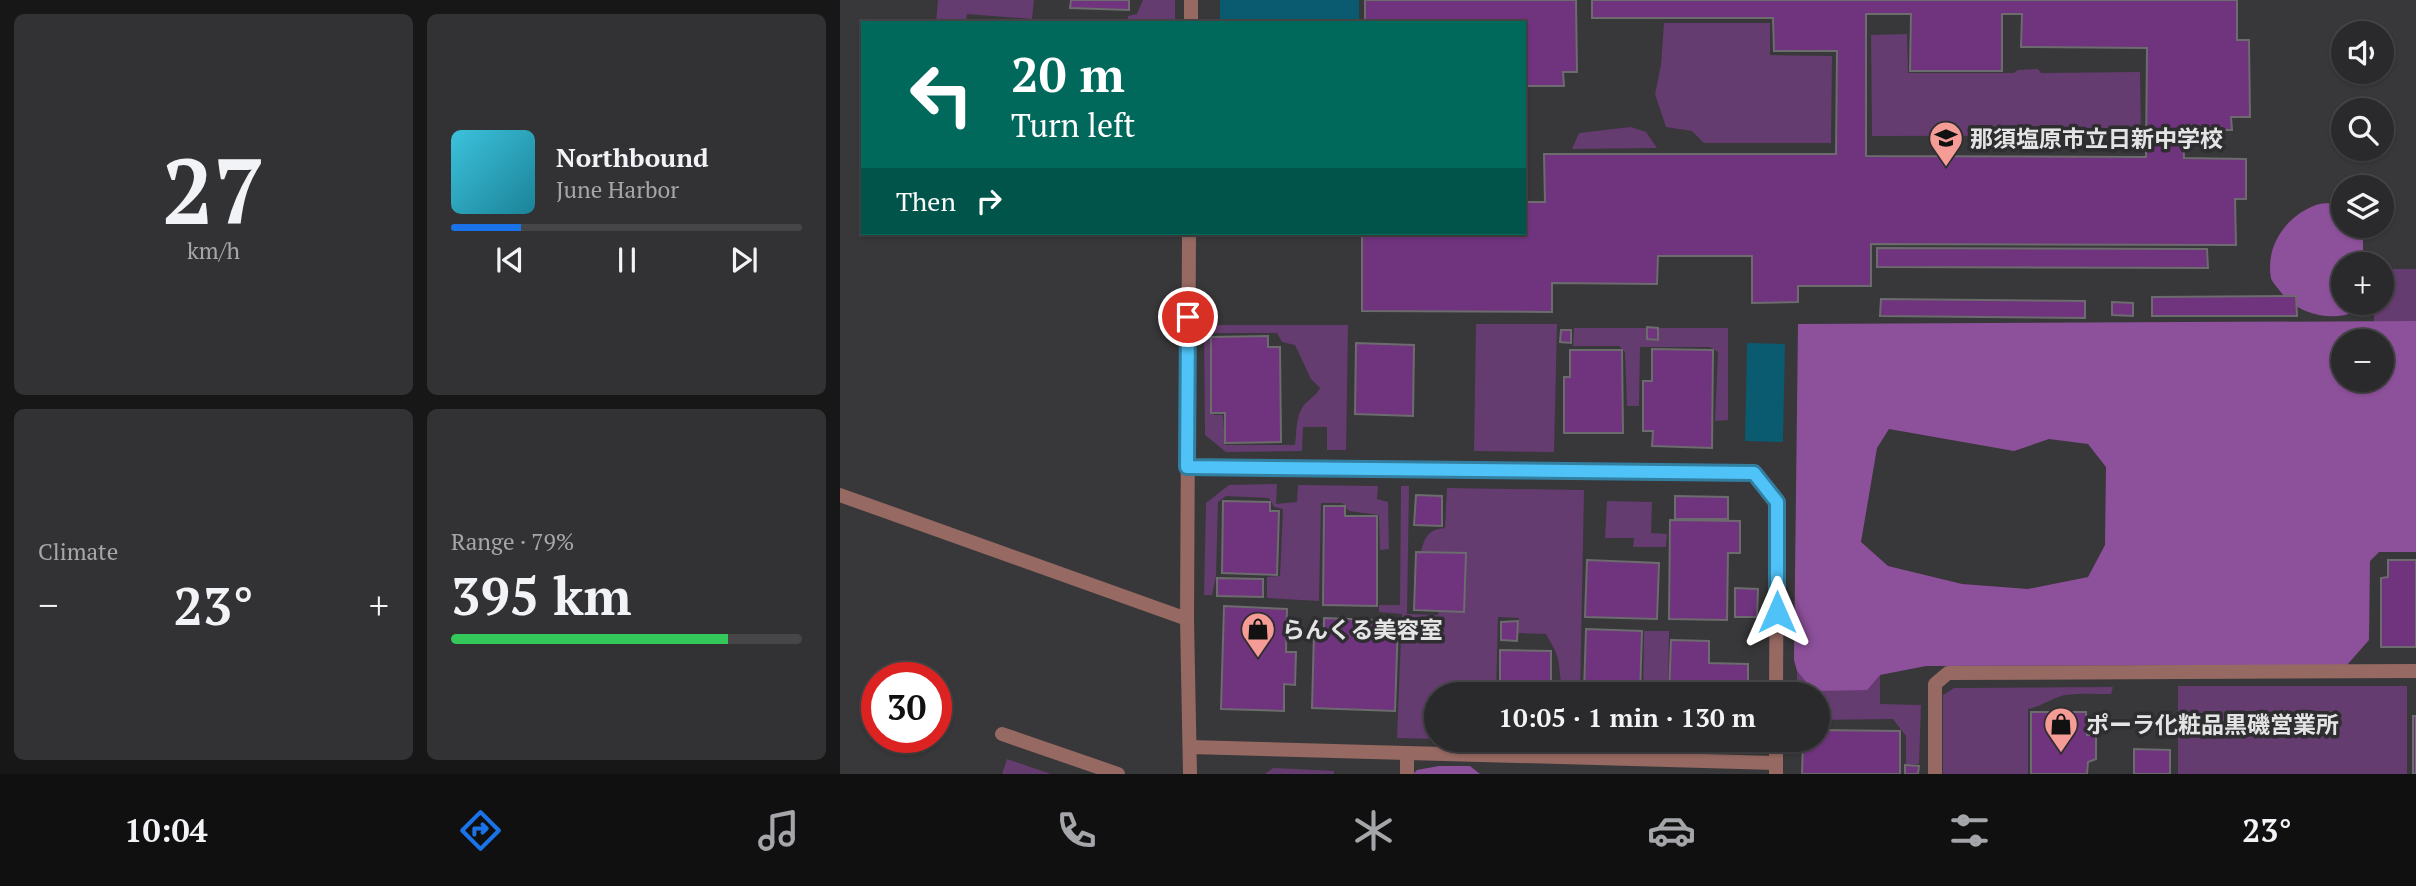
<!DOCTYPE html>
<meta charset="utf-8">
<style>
:root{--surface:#2a292b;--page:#323133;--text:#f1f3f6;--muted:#a5a6a9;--line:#464547;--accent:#1a73e8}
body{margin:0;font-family:"PT Serif","Noto Sans JP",serif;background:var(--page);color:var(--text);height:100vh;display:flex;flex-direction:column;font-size:26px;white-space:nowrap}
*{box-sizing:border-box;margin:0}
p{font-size:23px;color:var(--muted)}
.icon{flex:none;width:38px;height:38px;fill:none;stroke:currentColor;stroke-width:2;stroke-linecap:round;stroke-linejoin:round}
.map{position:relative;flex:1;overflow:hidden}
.details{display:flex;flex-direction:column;gap:14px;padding:14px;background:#171718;width:840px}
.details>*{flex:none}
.top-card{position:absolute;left:21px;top:21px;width:665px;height:214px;border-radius:0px;box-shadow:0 2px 5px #0004,0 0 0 2px var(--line);background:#00695c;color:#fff;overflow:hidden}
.controls{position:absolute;left:1491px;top:21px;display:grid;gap:14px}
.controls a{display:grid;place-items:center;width:63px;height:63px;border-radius:50%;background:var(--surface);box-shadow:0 2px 5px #0004,0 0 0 2px var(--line);font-size:35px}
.speed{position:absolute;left:21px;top:662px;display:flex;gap:14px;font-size:35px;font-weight:700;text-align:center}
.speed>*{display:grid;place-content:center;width:91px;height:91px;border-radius:50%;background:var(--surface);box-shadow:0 2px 5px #0004,0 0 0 2px var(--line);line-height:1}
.speed .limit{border:10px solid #d22;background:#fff;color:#111}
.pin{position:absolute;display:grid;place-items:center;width:60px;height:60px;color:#fff;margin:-30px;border:4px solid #fff;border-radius:50%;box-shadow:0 2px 7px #0007}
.me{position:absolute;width:77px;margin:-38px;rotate:0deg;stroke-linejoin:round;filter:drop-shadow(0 0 5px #0008)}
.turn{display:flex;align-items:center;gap:24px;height:147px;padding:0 35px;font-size:32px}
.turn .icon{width:91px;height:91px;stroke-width:2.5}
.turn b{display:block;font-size:49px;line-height:60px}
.then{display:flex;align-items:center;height:66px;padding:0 35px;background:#0003;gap:14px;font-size:26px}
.big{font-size:52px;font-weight:700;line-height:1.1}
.details .card{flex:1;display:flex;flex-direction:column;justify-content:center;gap:10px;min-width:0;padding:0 24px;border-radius:10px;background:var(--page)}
.details .dial{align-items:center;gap:0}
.dial b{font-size:91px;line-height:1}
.song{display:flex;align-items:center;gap:21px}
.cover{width:84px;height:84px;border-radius:10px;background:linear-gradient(135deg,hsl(190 70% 55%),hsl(190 70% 35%))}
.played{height:7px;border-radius:4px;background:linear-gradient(90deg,var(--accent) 20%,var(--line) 20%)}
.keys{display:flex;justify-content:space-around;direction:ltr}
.heat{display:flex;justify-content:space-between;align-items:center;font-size:38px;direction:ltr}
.charge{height:10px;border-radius:5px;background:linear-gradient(90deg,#34c759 79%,var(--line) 0)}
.details .tiles{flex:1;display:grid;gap:14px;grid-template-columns:repeat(2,1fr)}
.trip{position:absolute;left:584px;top:682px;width:406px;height:70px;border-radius:35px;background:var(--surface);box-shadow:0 2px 5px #0004,0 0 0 2px var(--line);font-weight:700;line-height:70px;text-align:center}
.dock{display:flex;height:112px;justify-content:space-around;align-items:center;background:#111011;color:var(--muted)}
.dock .icon{width:49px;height:49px}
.dock .on{color:var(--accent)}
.dock b{font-size:32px;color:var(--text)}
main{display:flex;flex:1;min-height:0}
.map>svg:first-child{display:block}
.green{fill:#653c6f;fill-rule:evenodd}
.forest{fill:#8d519b;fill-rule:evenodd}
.water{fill:#0a5a70}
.building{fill:#6f347d;stroke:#6c6b6d;stroke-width:2;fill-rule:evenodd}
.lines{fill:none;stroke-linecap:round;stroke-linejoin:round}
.service{stroke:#966962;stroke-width:14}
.minor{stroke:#966962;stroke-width:14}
.route-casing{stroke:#337fa1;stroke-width:18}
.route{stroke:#4fc3f7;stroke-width:12}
.labels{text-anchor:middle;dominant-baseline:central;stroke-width:7;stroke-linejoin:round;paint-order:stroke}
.poi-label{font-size:23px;font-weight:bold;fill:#e5e4e5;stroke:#2e2d2f;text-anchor:start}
</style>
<main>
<section class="details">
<div class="tiles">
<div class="card dial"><b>27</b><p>km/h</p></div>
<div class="card">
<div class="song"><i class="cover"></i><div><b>Northbound</b><p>June Harbor</p></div></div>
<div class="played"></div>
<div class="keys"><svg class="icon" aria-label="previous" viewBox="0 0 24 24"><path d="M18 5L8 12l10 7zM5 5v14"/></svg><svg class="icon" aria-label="pause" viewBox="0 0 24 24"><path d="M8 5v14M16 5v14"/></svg><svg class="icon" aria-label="next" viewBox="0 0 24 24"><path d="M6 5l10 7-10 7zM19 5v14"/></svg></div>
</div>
<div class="card"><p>Climate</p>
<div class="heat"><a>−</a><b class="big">23°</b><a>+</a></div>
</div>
<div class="card"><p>Range · 79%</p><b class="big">395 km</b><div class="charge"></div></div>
</div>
</section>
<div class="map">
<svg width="1576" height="774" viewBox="0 0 1576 774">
<rect width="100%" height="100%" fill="#383739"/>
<!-- green -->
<g class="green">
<path d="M 98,0 L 194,0 L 192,19 L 127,14 L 126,23 L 96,23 Z"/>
<path d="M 303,0 L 335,0 L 335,21 L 287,23 L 288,16 L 297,14 Z"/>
<path d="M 824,23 L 930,23 L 930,55 L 992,56 L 991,143 L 864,143 L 852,131 L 826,127 L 815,94 L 821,65 Z"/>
<path d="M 1067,34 L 1068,73 L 1174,73 L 1178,70 L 1198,69 L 1201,73 L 1300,72 L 1301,135 L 1032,136 L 1031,35 Z"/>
<path d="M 791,127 L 806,132 L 817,148 L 732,149 L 739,133 Z"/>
<path d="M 1542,269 L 1576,269 L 1576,321 L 1534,322 L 1534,303 L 1542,303 Z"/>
<path d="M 636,324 L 717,324 L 714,452 L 634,451 Z"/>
<path d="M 364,325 L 508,325 L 506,450 L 487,450 L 487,427 L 463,427 L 462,451 L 386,452 L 365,435 ZM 373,333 L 437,333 L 442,342 L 455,345 L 471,379 L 480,388 C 475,397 470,398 464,405 C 455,417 457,431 455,445 L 385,445 L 383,415 L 374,415 L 370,411 L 370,339 Z"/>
<path d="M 734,328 L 888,328 L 888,420 L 875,421 L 878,352 L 870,347 L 800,347 L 799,406 L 787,406 L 785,352 L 779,346 L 733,346 Z"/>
<path d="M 437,484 L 436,504 L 457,502 L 458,485 L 538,486 L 537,499 L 548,502 L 549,549 L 540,550 L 539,515 L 509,511 L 502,503 L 481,503 L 479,601 L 427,598 L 427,577 L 440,576 L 443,509 L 434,507 L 429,498 L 386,496 L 378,502 L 376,576 L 372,595 L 364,595 L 366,503 L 389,485 Z"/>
<path d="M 561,486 L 569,486 L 567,614 L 598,615 L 599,611 L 623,612 L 581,552 C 585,536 588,530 605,528 L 607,488 L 744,490 L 740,695 L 727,695 C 717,680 722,671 717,656 C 715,649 710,641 706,634 L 678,633 L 679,618 L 658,617 L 656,695 L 597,695 L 597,739 L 557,738 L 562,614 L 539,612 L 539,605 L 560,605 Z"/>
<path d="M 767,501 L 812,502 L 811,533 L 827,534 L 826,547 L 793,547 L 794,538 L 765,538 Z"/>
<path d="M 804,631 L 829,631 L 828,695 L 803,695 Z"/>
<path d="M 957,671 L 975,691 L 1040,675 L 1040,704 L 1081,705 L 1079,764 L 1066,765 L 1066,736 L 1053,719 L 978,720 L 978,695 L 957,695 Z"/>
<rect x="1338" y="686" width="229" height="88"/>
<path d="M 1273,687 L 1271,694 C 1256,694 1240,693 1225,695 C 1211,698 1203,706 1188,709 L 1188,774 L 1103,774 L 1103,695 L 1114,688 Z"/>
<path d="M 167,759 L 211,774 L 162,774 Z"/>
<path d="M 433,768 L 494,771 L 494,774 L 425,774 Z"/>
</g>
<!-- forest -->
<g class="forest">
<path d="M 1503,203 L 1503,226 L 1523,226 L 1523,264 L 1503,264 L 1503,303 L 1523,303 L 1523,308 C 1496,324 1458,316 1440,291 C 1437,287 1432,282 1431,278 C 1425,246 1446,216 1476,205 C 1484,202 1495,204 1503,203 Z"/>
<path d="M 1576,321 L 1576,552 L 1539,552 L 1530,561 L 1529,640 L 1507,665 L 1086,666 L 1040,675 L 1027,690 L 974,691 L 957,671 L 954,660 L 958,324 ZM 1503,341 L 1542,341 L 1542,380 L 1503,380 ZM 1049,429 L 1174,451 L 1209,439 L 1248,444 L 1266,467 L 1265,545 L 1248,577 L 1188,589 L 1122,584 L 1048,566 L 1021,542 L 1037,448 Z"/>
<path d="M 599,766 L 630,766 L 640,774 L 573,774 L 577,770 Z"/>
</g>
<!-- water -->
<g class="water">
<rect x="380" y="0" width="139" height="23"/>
<path d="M 907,343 L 945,344 L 943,442 L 905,441 Z"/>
</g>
<!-- building -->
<g class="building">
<path d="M 231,0 L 289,0 L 289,10 L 230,8 Z"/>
<path d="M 525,0 L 736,0 L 737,72 L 723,72 L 724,86 L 684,86 L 684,23 L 525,23 Z"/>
<path d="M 752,0 L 1397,0 L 1397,40 L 1409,40 L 1410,117 L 1391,117 L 1392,130 L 1343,130 L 1344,158 L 1406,159 L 1406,199 L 1395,199 L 1396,245 L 1031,244 L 1031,286 L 958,286 L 958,302 L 912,303 L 912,256 L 818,256 L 817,284 L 712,283 L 712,312 L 522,311 L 522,233 L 684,233 L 684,202 L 705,202 L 704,154 L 996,154 L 997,51 L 934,51 L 933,18 L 752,18 ZM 1026,14 L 1071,14 L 1070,71 L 1162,71 L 1162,14 L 1182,14 L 1181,47 L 1307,48 L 1306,157 L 1026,156 Z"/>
<path d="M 1037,248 L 1367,249 L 1368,268 L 1037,267 Z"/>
<path d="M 1456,296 L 1457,316 L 1312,316 L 1312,297 Z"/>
<path d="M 1041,299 L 1245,301 L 1245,318 L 1040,316 Z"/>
<path d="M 1272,302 L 1293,303 L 1293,316 L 1272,315 Z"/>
<path d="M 807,327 L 818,328 L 818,340 L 807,339 Z"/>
<path d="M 721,330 L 731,330 L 731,343 L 720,342 Z"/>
<path d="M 428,336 L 428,347 L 440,347 L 441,442 L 385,443 L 385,413 L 371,413 L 371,337 Z"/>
<path d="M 516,343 L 574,345 L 573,416 L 515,414 Z"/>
<path d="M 812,349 L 873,350 L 872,448 L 812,446 L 813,431 L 803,431 L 803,381 L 812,381 Z"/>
<path d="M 730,350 L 782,350 L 783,433 L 724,433 L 724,377 L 730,377 Z"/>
<path d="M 576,495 L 602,496 L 602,526 L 574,525 Z"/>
<path d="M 835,496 L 888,497 L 888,519 L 835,519 Z"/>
<path d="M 383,501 L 430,502 L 430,511 L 439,511 L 437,575 L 382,573 Z"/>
<path d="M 484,506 L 505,506 L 505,516 L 537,516 L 537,606 L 483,605 Z"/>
<path d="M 830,520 L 900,521 L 900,553 L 888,553 L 887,620 L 829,619 Z"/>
<path d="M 576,552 L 626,553 L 624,612 L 574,610 Z"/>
<path d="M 747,560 L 819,563 L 817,619 L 745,617 Z"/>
<path d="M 1548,560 L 1576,560 L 1576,647 L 1541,647 L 1541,578 L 1548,577 Z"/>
<path d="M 377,578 L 423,579 L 423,597 L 377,596 Z"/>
<path d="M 895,588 L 918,589 L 917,617 L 895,617 Z"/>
<path d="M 384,606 L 447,609 L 446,652 L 456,652 L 455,685 L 444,684 L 444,711 L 381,709 Z"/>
<path d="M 484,618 L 558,621 L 555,711 L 472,708 L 474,631 L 484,632 Z"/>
<path d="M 678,621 L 677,641 L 661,640 L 661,622 Z"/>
<path d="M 746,629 L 802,631 L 800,695 L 756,695 L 756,693 L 744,692 Z"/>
<path d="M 831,640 L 869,641 L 869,663 L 908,664 L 908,685 L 917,685 L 917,695 L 829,695 Z"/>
<path d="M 660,650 L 711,651 L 711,695 L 660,695 Z"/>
<path d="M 1191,712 L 1246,712 L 1247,735 L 1256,735 L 1256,759 L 1248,762 L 1247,774 L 1191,774 Z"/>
<rect x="1573" y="716" width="3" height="58"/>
<path d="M 978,730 L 1060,731 L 1060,774 L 962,774 L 963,740 L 978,740 Z"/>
<path d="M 1294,749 L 1330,750 L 1330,774 L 1294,774 Z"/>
<path d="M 1065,765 L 1079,766 L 1078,774 L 1065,774 Z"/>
</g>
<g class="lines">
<!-- service -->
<g class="service">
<path d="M 162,734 L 278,774"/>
<path d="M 567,774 L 567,753"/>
</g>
<!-- minor -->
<g class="minor">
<path d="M 351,23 L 351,0"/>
<path d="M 349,233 L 347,619 L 350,774"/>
<path d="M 347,467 L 914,473 L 937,502 L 936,695"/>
<path d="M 0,495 L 347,619"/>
<path d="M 350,747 L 936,763"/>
<path d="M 936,774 L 936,740"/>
<path d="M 1095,774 L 1095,684 L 1108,673 L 1576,671"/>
</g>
</g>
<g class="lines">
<!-- route casing -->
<g class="route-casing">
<path id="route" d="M 348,317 L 347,467 L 914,473 L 937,502 L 937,612"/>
</g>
<!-- route -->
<use href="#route" class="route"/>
</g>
<!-- icons -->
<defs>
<g id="school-pin" transform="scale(1.75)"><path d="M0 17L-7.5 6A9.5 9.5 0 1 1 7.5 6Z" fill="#f59c96" stroke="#2e2d2f"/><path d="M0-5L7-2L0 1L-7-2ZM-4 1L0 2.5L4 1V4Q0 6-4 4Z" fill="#111"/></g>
<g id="shop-pin" transform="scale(1.75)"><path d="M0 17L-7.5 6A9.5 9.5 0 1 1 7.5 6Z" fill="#f59c96" stroke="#2e2d2f"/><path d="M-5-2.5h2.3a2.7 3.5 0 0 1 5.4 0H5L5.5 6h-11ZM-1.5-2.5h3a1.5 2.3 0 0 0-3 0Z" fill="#111"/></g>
</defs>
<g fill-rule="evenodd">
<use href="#school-pin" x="1106" y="138"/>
<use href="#shop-pin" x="418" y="629"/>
<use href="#shop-pin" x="1221" y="724"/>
</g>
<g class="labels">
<!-- poi labels -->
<g class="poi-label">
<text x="1130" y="138">那須塩原市立日新中学校</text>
<text x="442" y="629">らんくる美容室</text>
<text x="1246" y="724">ポーラ化粧品黒磯営業所</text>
</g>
</g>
</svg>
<div class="controls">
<a><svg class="icon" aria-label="sound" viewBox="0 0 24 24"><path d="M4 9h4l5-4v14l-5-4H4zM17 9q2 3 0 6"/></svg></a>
<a><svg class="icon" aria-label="search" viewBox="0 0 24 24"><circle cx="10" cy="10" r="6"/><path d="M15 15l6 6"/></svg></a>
<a><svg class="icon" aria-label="layers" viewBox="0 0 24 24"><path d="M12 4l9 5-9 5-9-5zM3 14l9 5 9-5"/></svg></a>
<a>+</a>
<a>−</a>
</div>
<div class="speed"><div class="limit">30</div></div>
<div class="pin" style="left:348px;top:317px;background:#d93025"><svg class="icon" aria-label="arrive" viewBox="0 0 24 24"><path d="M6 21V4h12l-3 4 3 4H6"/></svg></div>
<svg class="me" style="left:937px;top:612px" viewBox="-20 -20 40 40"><path d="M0-17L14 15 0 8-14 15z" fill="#4fc3f7" stroke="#fff" stroke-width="4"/></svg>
<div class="trip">10:05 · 1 min · 130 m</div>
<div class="top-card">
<div class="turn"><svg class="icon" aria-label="left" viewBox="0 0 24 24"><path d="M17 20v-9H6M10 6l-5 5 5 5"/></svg><div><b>20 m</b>Turn left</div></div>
<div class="then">Then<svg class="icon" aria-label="right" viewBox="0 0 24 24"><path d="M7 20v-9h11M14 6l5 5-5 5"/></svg></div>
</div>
</div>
</main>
<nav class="dock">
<b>10:04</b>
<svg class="icon on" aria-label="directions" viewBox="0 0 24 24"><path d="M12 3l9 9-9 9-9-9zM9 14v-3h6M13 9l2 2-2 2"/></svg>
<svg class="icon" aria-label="music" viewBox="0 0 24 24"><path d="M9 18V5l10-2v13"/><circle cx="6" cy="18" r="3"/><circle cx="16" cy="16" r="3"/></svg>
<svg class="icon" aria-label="phone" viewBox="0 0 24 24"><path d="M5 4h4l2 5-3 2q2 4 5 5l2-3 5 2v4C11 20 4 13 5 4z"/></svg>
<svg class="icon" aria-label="climate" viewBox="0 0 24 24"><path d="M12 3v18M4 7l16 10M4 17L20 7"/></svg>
<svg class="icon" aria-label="car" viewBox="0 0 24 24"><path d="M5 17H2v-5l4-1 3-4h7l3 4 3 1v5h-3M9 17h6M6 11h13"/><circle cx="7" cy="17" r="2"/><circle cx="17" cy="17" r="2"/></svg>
<svg class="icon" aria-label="filters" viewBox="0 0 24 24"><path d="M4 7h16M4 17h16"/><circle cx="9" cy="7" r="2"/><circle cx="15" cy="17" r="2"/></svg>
<b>23°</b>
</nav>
